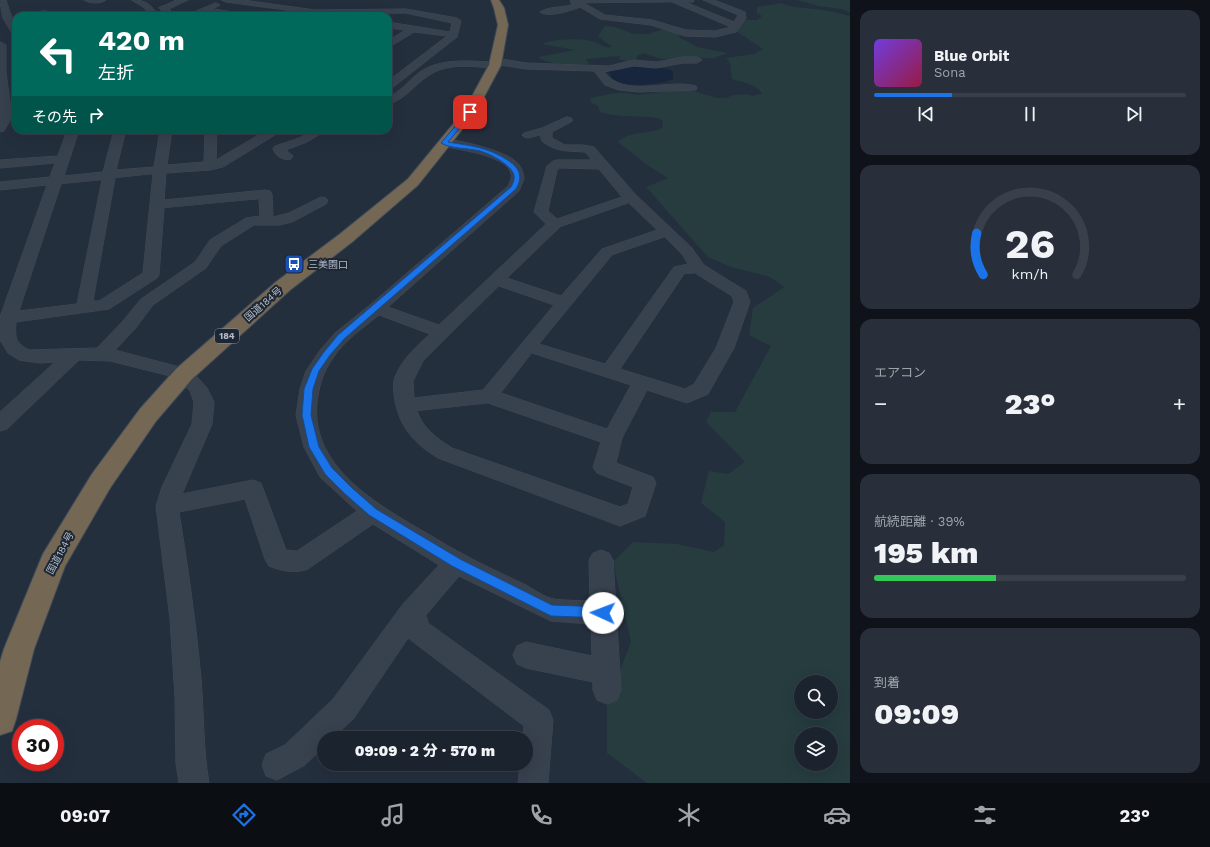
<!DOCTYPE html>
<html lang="ja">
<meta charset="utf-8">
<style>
:root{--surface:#1b232e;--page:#282f3a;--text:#f1f3f6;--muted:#a0a4aa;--line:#39404a;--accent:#1a73e8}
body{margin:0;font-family:"Work Sans","Noto Sans JP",sans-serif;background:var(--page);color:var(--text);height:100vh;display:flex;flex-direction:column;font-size:15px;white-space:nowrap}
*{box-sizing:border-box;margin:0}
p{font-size:13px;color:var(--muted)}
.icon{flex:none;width:22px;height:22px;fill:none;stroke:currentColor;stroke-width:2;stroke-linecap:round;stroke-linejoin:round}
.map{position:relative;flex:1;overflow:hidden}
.sheet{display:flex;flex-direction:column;gap:10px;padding:10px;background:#0f1319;width:360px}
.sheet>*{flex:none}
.banner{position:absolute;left:12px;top:12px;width:380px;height:122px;border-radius:12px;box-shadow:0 4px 16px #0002,0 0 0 1px var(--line);background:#00695c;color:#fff;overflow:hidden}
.controls{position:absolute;left:794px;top:675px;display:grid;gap:8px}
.controls a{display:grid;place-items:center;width:44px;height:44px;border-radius:50%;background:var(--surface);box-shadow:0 4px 16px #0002,0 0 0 1px var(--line);font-size:20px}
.speed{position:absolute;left:12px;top:719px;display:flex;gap:8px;font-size:20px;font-weight:700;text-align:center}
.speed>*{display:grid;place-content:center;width:52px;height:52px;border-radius:50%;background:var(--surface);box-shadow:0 4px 16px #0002,0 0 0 1px var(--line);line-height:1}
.speed .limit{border:6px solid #d22;background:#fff;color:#111}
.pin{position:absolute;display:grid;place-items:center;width:34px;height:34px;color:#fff;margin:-17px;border-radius:8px;box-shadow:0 2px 6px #0006}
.me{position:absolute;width:44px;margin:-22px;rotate:272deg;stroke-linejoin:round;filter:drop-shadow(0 0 3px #0008)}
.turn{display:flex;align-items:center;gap:14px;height:84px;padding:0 20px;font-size:18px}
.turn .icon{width:52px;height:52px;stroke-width:2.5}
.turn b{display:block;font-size:28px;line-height:34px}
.then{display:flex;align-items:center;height:38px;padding:0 20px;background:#0003;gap:8px;font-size:15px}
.big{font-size:30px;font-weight:800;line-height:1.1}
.sheet .widget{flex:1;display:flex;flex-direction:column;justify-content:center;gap:6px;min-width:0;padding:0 14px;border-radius:12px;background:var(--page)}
.sheet .dial{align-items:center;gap:0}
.dial svg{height:104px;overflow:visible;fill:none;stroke:var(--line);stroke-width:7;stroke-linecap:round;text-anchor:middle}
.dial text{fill:var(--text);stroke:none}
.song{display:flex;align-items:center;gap:12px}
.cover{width:48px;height:48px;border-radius:6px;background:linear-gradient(135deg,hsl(260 70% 55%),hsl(340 70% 35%))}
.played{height:4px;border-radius:2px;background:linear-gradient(90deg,var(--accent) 25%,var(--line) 25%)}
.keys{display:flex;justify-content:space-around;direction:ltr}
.heat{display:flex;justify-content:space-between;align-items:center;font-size:22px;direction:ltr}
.charge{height:6px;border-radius:3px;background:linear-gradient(90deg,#34c759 39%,var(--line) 0)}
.trip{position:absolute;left:317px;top:731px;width:216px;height:40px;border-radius:20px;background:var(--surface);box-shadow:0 4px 16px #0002,0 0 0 1px var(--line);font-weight:800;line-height:40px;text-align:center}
.tabs{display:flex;height:64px;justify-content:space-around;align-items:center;background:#0b0e12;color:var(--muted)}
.tabs .icon{width:28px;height:28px}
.tabs .on{color:var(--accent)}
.tabs b{font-size:18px;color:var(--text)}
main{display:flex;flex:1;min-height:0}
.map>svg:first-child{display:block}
.green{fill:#263c3f;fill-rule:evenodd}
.water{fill:#17263c}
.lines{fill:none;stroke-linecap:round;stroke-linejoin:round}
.minor-casing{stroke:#414a57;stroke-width:1}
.highway-casing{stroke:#434c59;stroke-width:2}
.minor{fill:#38414e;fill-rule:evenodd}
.highway{fill:#746855;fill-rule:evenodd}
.route{fill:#1a73e8;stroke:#114b97}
.labels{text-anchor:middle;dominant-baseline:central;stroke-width:4;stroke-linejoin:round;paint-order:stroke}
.shield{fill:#1d2633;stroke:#878f9c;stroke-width:1}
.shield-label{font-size:9px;font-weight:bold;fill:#b4bcc9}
.poi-label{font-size:10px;fill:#b4bcc9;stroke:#1d2633;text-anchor:start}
.street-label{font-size:10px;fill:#b4bcc9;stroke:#1d2633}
</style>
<main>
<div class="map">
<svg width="850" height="783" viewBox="0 0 850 783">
<rect width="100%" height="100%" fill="#242f3e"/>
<!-- green -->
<g class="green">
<path d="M 797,0 L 850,0 L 850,12 L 841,9 L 818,6 Z"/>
<path d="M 782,3 C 789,8 812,8 822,10 C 831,11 841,14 850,16 L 850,783 L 647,783 L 607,753 L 607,704 L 631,642 L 613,562 L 633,542 L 677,544 L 714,552 L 724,545 L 725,522 L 701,503 L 709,471 L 728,474 L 745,462 L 706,422 L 711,412 L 735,412 L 771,346 L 749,335 L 753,308 L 784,287 L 770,277 L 731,267 L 708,257 L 646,187 L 668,178 L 647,165 L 618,142 C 629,130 649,135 662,128 L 663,122 L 661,119 C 640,114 619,119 600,112 L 598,106 L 590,102 L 591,98 L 615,93 L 627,93 L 638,95 L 687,89 L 717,98 L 726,98 L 733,95 L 747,94 L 752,96 L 762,94 C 757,84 742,82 732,79 L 730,63 L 726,58 L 754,54 L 763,49 L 736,31 L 744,20 L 757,20 L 762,16 L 757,13 L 757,7 ZM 801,682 L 831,682 L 831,712 L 801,712 ZM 801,734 L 831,734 L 831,764 L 801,764 Z"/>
<path d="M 605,26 L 615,27 L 634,34 L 649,34 L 664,29 L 678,33 L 679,37 L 697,47 L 728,53 L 714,58 L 661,59 L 643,53 L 637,56 L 637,59 L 630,62 L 619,59 L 620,56 L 586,59 L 589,64 C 577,65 548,65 538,57 L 575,50 L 542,44 C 554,39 578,38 591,41 C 599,43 604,49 612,47 L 598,36 Z"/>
</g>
<!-- water -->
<path class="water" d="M 630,65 L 643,67 L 669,69 L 673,72 L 673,79 C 657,85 631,87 614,82 L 608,71 Z"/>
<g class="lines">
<!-- minor casing -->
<g class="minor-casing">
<g id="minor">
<path d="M 0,0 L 6,0 C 9,12 16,23 16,36 L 13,35 L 3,18 Z"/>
<path d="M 84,0 L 106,0 C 101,4 89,4 84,0 Z"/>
<path d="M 132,0 C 147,0 150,4 159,16 L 151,16 L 143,7 Z"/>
<path d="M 177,0 L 188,0 L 169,9 L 176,16 L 167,16 L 159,8 Z"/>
<path d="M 222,0 L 243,0 L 315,10 L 406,9 L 457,18 L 461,21 L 457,37 L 392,88 L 388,89 L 388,81 L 447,36 L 414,32 L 388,48 L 388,41 L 405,30 L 388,28 L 388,22 L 450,32 L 452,23 L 406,13 L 315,14 L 226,2 Z"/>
<path d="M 571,0 L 694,0 L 693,2 L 685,2 L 734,22 L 738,15 L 703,0 L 714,0 L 745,12 L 746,18 L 736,32 L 715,37 L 685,36 L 651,25 L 600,19 L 580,7 C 571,11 547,18 540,12 C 548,6 564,8 574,4 L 571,3 ZM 672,2 L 731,27 L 715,31 L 686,30 L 652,20 L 605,15 L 584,3 Z"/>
<path d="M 216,3 L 220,5 L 213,9 L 246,14 L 250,16 L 229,16 L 205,13 L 196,16 L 185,16 Z"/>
<path d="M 44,11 L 47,11 L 47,15 L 16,16 L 20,14 Z"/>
<path d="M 0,42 L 6,45 L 6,72 L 12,117 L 4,131 L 0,132 Z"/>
<path d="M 683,57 L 697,57 L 702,60 L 697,63 L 683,63 L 656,68 L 634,66 L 604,72 C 626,99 666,78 696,86 L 697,88 L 696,90 L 639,92 L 619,90 L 605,85 L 594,71 L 526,69 L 500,65 L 498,67 L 495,68 C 474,67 447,62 428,76 C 414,85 405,100 388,104 L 388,97 C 401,92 409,80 420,72 C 440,58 468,61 491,62 L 492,59 L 495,58 L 526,63 L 609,66 L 634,60 L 656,62 Z"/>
<path d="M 567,117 L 571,118 L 573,120 L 571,122 L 552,132 L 552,138 L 565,145 L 583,145 L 594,147 L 635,194 L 692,248 L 704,265 L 746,291 L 750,302 L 734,348 L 708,394 L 687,403 L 647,390 L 622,438 L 616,463 L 653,477 L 656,483 L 645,516 L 620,526 L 438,458 C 415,444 400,428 395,401 C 394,393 392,385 395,377 C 402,359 417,346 430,334 L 379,315 C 363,328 345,340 333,358 C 323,372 319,386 317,403 C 310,471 386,509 435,538 C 464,556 494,570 524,584 C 533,589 544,597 554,599 C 566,601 579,600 590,601 L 589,560 L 593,553 L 601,550 L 609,553 L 613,560 L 621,690 L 617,700 L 607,704 L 597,700 L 593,690 L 593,682 L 526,668 L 517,664 L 513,655 L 517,646 L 526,642 L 592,656 L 591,624 L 551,621 L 459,576 L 426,615 L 428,623 L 549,710 L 553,720 L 548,783 L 518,783 L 520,764 L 526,764 L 526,738 L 523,738 L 524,726 L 408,638 L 354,718 L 333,738 L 324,738 L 324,747 L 305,765 L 277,780 L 266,776 L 262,765 L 266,754 L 285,745 L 334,698 L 403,604 L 439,565 L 373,524 L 308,569 C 296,574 281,571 269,566 L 265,559 L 245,499 L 179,512 C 188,568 196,623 201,679 C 204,714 203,749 209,783 L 179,783 L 176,763 L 175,697 L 170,619 L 156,506 L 162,487 L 192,424 L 194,402 L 190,391 L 178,378 L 110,361 L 79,360 L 7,429 L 0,431 L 0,412 L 55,362 L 40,363 L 19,360 L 8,353 L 0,340 L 0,317 L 47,185 L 0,190 L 0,182 L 50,177 L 55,163 L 0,168 L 0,160 L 58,156 L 67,130 L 79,130 L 64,176 L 103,172 L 114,130 L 126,130 L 116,170 L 154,167 L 160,130 L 172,130 L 167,165 L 204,162 L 205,130 L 217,130 L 216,160 L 267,130 L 280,130 L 278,133 L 223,167 L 210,170 L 166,173 L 164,200 L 265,190 L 270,191 L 272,194 L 273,217 L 289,213 L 321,197 L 326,198 L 328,201 L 326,204 L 292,222 L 280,225 L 254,225 L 221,246 L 206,268 L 153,305 L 135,329 L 115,350 L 191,370 L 207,388 L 214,402 L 212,424 L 182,494 L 253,480 L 261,483 L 286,550 L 297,551 L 357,511 L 320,477 L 304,447 L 296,415 L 300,389 L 306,371 L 321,349 L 335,333 L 371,304 L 508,186 C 510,181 513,177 510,171 C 503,155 456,149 440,146 L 438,143 L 440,140 C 454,137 503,151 514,160 C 521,165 523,171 524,179 L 519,191 L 388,307 L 439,325 L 546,224 L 534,212 L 547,166 L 553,161 L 557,160 L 592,160 L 585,152 C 568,151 555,152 542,141 L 540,135 L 528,138 L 524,137 L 522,135 L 524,133 L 542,128 ZM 560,168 L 599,169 L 622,197 L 557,219 L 548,211 L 557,170 ZM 153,174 L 143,273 L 99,301 L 93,301 L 115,178 ZM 102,180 L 77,304 L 19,311 L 61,184 ZM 259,199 L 260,216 L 246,218 L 210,240 L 195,262 L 141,299 L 123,321 L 97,348 L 29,350 C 15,342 15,338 16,322 L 109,309 L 157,278 L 159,275 L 164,208 ZM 629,203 L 657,230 L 602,249 L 561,296 L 507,278 L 560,227 ZM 665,237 L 682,254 L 688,264 L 674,267 L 605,364 L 539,344 L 612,255 ZM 695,273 L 732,296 L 734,302 L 716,348 L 694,384 L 685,389 L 620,369 L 684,274 ZM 499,286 L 554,305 L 483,390 L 414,398 L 413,381 L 423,361 ZM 532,353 L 631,385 L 607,429 L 501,393 ZM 488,403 L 601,442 L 593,467 L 597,473 L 633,487 L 628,504 L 620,507 L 452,448 C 437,438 423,429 417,411 Z"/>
<path d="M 313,130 L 327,130 L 307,142 L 286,150 L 293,156 L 291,159 C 284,161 276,157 273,149 L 275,146 L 299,138 Z"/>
</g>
</g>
<!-- highway casing -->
<g class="highway-casing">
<path id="highway" d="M 491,0 L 499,0 L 504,8 L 508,25 L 501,65 L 476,112 L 418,185 L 352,242 L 290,290 L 192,379 L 156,421 L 110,488 L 65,566 L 34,649 L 16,719 L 12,731 L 0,735 L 0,662 L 4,649 L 43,554 L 92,474 L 140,409 L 176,369 L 276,282 L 340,234 L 408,179 L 464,111 L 489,65 L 498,25 L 494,8 Z"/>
</g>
<!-- minor -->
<use href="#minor" class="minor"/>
<!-- highway -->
<use href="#highway" class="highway"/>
</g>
<!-- route -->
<path class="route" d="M 468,111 L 473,112 L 448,142 C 472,146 488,147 509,161 C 520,169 523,177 516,189 L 344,339 L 330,355 L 319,371 L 313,389 L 311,415 L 319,447 L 332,468 L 351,487 L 376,509 L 460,559 L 552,605 L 603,607 L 607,609 L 609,613 L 607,617 L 603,618 L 551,616 L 452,566 L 369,515 L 344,493 L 325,474 L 309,447 L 302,415 L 304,389 L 312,369 L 324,352 L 338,335 L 511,187 C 517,176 514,171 505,164 C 497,158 490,154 480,151 C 468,148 451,149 441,143 Z"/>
<!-- icons -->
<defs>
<g id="bus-square" transform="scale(1)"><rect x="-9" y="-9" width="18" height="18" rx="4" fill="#1a4fb4" stroke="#1d2633"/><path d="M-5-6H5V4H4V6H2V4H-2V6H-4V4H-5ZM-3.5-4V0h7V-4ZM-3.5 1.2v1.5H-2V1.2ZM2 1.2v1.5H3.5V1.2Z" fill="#fff"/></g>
</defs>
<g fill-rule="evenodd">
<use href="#bus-square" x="294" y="264"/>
</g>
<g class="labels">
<!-- shield labels -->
<rect class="shield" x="215" y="329" width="24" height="14" rx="3"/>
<g class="shield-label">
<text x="227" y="336">184</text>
</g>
<!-- poi labels -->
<g class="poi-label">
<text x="308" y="264">三美園口</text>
</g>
<!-- street labels -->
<g class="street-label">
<text transform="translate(263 304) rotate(-41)">国道184号</text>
<text transform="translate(60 553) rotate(-62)">国道184号</text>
</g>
</g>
</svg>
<div class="controls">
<a><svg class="icon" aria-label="search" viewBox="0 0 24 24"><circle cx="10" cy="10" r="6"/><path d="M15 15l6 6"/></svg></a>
<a><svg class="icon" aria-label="layers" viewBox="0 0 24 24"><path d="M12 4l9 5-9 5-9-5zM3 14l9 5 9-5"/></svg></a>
</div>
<div class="speed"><div class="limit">30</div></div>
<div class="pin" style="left:470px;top:112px;background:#d93025"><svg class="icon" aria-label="arrive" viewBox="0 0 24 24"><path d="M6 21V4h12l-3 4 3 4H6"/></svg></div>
<svg class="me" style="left:603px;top:613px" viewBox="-20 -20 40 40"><circle r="19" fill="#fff"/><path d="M0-13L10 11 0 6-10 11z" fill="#1a73e8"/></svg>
<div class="trip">09:09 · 2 分 · 570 m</div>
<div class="banner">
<div class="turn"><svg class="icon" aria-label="left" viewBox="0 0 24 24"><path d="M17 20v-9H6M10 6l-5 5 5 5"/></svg><div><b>420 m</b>左折</div></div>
<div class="then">その先<svg class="icon" aria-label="right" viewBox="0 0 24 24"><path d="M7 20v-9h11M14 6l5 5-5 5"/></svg></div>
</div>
</div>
<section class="sheet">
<div class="widget">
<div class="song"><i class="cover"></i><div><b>Blue Orbit</b><p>Sona</p></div></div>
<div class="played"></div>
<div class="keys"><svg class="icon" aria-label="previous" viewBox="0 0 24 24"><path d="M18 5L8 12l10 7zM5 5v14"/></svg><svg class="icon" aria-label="pause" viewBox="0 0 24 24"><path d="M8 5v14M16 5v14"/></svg><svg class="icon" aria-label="next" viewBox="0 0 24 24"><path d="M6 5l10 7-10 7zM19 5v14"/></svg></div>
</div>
<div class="widget dial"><svg viewBox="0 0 100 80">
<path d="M14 69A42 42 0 1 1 86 69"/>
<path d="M14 69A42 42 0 0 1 9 37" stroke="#1a73e8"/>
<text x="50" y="56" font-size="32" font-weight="700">26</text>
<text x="50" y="72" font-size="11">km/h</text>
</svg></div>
<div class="widget"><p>エアコン</p>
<div class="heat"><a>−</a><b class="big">23°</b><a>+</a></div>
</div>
<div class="widget"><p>航続距離 · 39%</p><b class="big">195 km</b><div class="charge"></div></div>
<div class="widget"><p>到着</p><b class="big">09:09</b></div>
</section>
</main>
<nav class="tabs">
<b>09:07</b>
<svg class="icon on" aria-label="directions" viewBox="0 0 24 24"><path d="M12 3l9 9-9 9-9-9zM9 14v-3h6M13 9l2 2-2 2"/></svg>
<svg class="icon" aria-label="music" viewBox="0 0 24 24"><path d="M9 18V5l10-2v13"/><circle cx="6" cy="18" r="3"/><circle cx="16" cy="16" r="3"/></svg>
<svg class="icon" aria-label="phone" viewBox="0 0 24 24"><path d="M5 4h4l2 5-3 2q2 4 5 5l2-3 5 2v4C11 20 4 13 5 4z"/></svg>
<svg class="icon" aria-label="climate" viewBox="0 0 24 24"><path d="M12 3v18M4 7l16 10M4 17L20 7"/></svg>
<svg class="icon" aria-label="car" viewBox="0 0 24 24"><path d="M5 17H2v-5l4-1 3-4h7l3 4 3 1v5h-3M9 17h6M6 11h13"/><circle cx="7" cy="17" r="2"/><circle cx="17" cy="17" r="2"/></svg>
<svg class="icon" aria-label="filters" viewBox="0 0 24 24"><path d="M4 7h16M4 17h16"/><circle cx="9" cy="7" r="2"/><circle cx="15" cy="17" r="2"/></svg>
<b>23°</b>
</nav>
